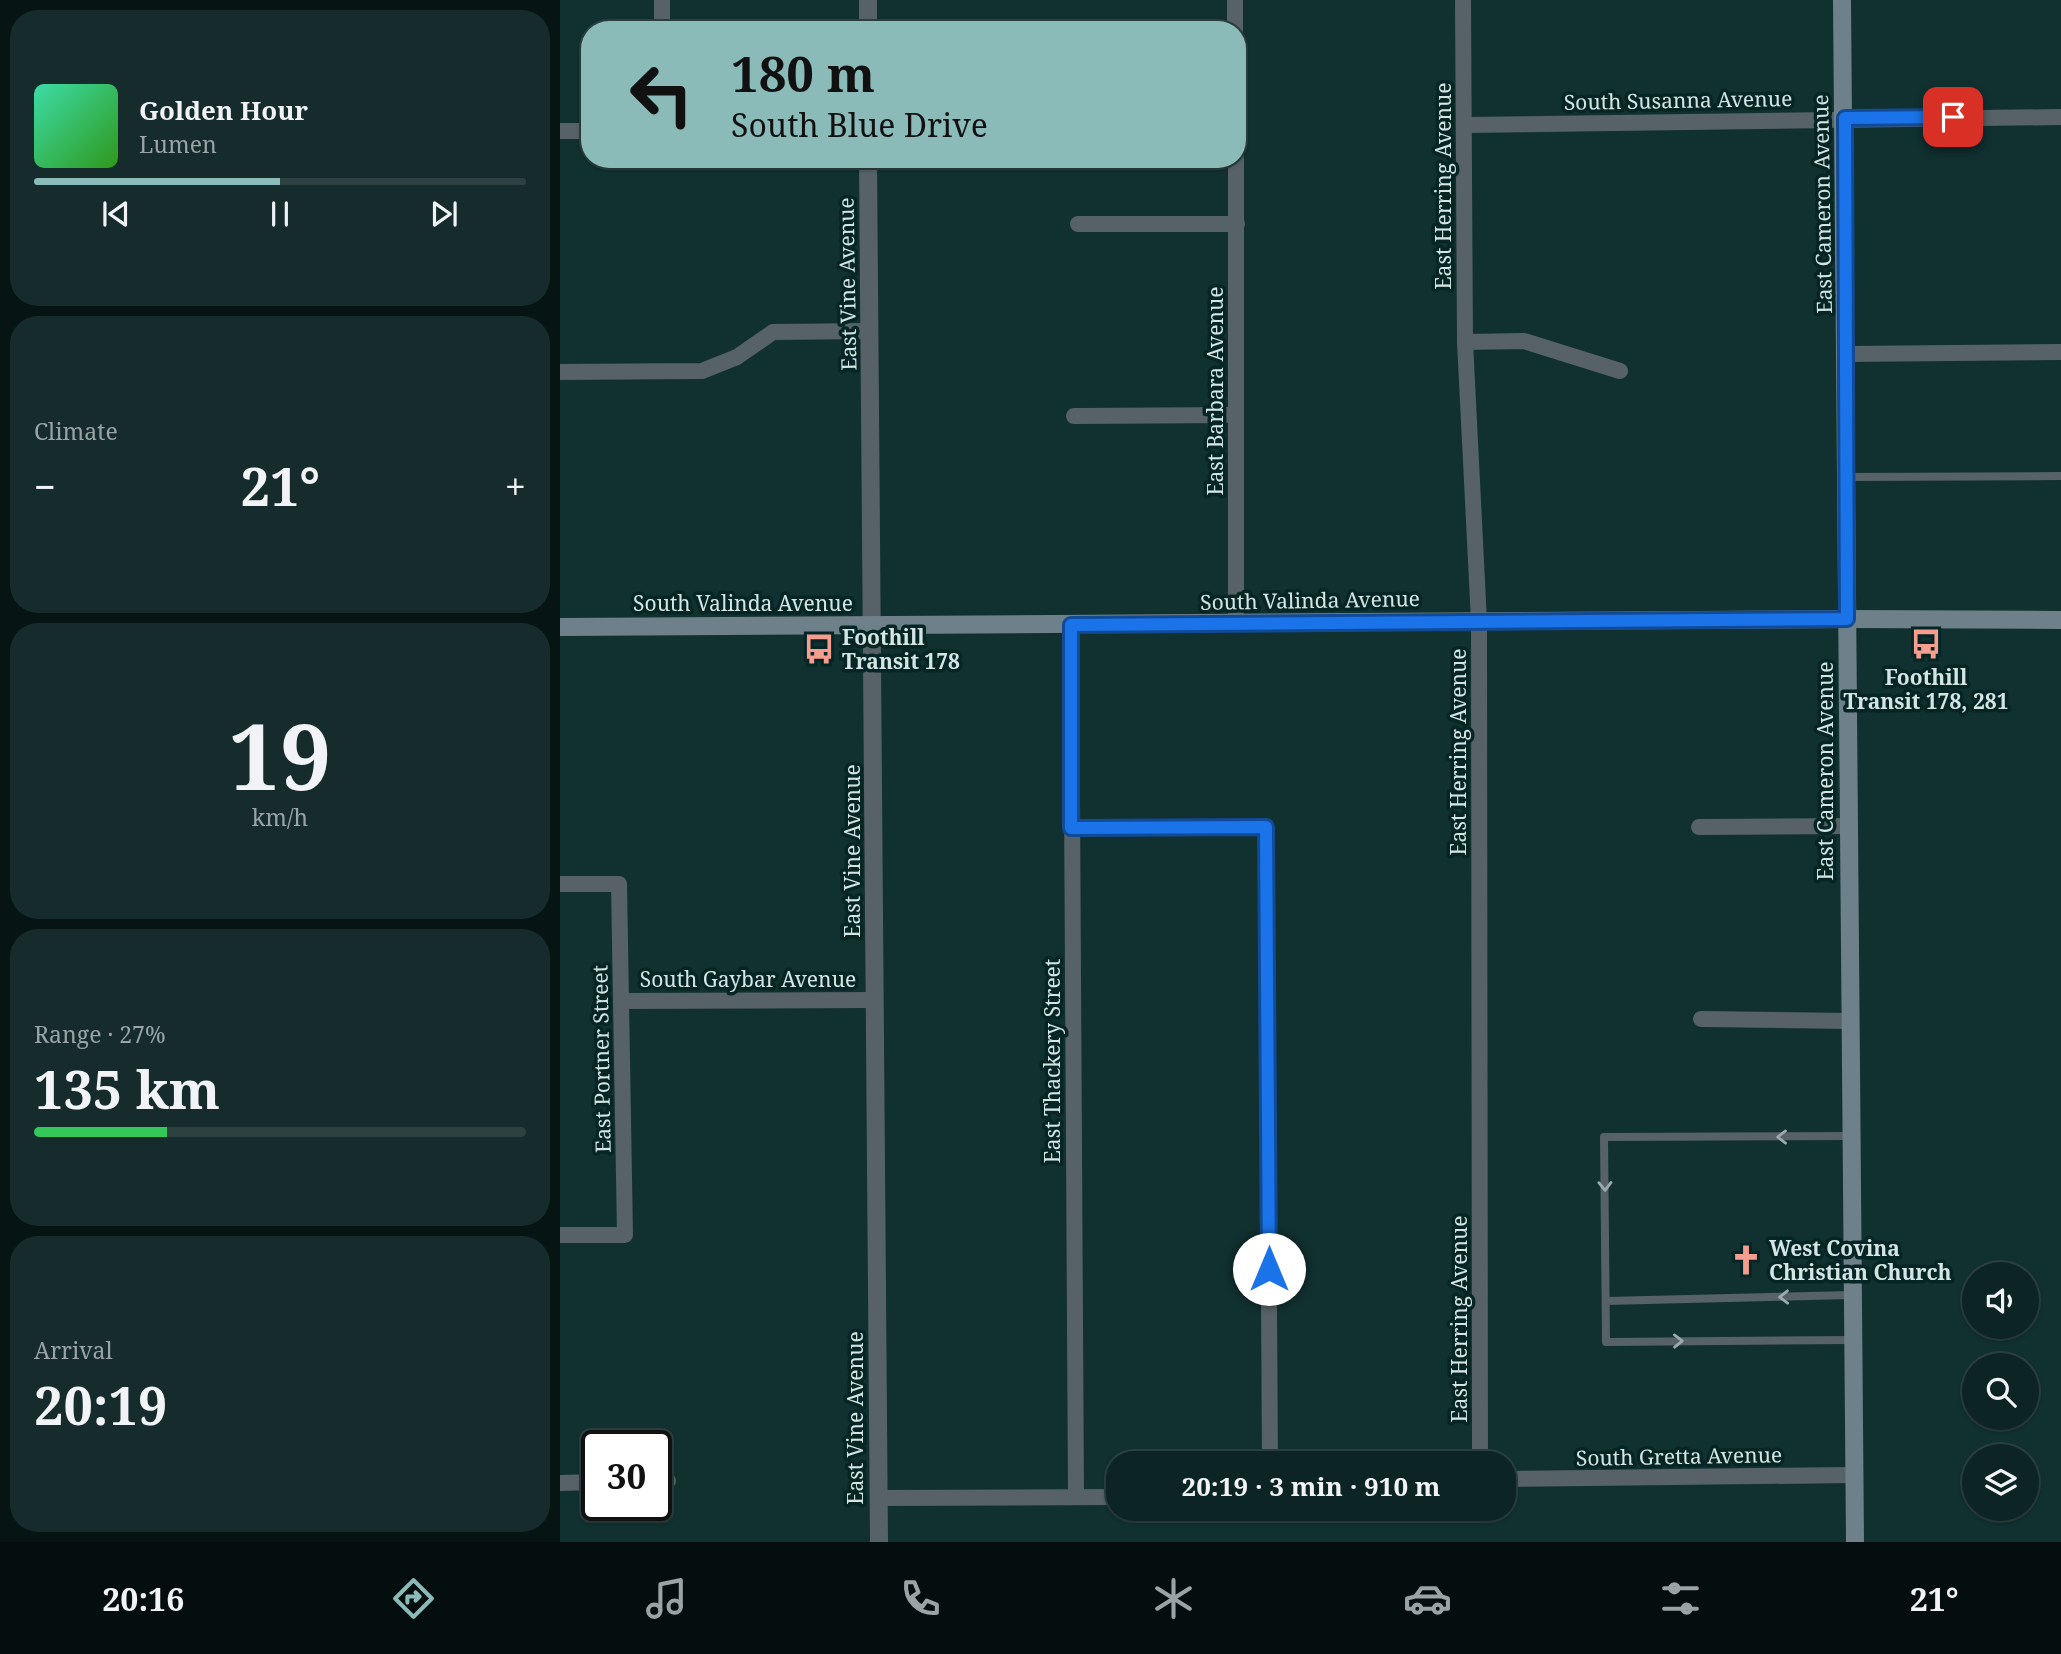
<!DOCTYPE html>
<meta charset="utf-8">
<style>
:root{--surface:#0d2424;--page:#162c2c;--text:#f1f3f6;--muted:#9aa4a6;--line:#2d4141;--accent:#8bbbb9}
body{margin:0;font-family:"Noto Serif",serif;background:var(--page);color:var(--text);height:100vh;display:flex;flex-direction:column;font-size:26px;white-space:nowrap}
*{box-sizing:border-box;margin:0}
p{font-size:23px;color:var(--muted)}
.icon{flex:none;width:38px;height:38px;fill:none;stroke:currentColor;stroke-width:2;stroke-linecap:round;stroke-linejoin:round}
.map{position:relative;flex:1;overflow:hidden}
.sheet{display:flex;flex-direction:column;gap:10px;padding:10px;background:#071414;width:560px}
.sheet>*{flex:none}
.hud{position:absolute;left:21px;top:21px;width:665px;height:147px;border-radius:28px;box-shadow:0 2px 5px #0004,0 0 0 2px var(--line);background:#8bbbb9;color:#111;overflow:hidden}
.tools{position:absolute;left:1402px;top:1262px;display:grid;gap:14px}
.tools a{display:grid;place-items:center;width:77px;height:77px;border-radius:50%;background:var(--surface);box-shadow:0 2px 5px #0004,0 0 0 2px var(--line);font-size:35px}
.speed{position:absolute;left:21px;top:1430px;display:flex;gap:14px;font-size:35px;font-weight:700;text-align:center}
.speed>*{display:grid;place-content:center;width:91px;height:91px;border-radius:50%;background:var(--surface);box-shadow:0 2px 5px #0004,0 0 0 2px var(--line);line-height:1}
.speed .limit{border:4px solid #111;border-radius:10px;background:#fff;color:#111}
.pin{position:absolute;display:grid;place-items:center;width:60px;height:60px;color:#fff;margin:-30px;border-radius:14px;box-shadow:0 4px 10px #0006}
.me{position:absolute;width:77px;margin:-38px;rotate:0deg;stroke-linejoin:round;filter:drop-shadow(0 0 5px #0008)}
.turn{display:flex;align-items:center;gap:24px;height:147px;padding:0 35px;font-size:32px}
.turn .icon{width:91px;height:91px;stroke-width:2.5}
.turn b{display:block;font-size:49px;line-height:60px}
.big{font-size:52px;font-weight:700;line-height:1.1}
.sheet .card{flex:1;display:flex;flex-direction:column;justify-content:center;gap:10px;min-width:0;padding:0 24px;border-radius:28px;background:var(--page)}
.sheet .dial{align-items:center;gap:0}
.dial b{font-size:91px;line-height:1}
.song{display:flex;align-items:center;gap:21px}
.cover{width:84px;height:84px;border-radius:10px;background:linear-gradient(135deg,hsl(160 70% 55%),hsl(110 70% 35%))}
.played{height:7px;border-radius:4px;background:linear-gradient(90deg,var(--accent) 50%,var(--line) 50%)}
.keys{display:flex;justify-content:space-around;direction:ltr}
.heat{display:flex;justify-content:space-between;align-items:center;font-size:38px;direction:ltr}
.charge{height:10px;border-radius:5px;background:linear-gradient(90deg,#34c759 27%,var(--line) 0)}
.trip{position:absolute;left:546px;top:1451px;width:410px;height:70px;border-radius:28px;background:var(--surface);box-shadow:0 2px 5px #0004,0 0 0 2px var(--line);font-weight:700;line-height:70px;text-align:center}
.menu{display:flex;height:112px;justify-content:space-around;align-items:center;background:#050e0e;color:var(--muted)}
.menu .icon{width:49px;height:49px}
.menu .on{color:var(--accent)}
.menu b{font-size:32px;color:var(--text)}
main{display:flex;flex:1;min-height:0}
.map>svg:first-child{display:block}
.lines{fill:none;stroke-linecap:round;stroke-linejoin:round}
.service{stroke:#566267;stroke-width:8}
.minor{stroke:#566267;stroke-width:16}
.tertiary{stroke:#566267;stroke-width:18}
.secondary{stroke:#6e8089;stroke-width:18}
.oneway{stroke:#9baaac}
.route-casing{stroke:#114b97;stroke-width:18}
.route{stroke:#1a73e8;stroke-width:12}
.labels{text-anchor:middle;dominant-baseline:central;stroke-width:7;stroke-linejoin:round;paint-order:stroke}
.street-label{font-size:21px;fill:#d4e5e4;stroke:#062626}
.poi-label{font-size:21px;font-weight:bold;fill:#d4e5e4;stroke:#062626;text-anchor:start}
</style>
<main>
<section class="sheet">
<div class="card">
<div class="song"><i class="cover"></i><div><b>Golden Hour</b><p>Lumen</p></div></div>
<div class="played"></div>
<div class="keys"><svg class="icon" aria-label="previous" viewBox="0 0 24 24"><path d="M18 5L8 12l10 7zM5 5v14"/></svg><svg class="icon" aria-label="pause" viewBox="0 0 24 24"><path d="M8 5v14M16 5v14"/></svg><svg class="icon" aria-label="next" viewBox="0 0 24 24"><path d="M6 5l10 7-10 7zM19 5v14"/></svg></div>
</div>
<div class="card"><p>Climate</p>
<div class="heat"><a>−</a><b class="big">21°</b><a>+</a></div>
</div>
<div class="card dial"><b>19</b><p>km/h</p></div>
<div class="card"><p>Range · 27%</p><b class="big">135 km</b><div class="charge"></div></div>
<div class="card"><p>Arrival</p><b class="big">20:19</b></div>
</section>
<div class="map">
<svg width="1501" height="1542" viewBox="0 0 1501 1542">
<rect width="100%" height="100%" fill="#113030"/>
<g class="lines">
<!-- service -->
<g class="service">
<path d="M 1287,477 L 1501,476"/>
<path d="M 1290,1136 L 1044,1137 L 1046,1342 L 1293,1340"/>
<path d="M 1046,1301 L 1292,1295"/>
</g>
<!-- minor -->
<g class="minor">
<path d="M 102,0 L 102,30"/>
<path d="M 675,0 L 675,30"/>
<path d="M 903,0 L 905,342 L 919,621 L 920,1463"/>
<path d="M 904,125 L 1501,117"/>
<path d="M 0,131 L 30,131"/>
<path d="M 518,224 L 677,224"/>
<path d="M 905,342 L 964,341 L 1060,371"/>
<path d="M 1286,354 L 1501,352"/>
<path d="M 0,372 L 142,371 L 177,357 L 213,332 L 310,331"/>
<path d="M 514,416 L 676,415"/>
<path d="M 676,623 L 676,159"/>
<path d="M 511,625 L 516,1497"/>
<path d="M 1139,827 L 1288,826"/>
<path d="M 511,828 L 706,827 L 710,1463"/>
<path d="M 0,884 L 59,884 L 65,1235 L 0,1235"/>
<path d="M 61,1001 L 315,1000"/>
<path d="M 1141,1019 L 1289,1021"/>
<path d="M 943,1479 L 1295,1475"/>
<path d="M 96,1481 L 108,1481"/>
<path d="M 0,1483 L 37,1482"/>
<path d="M 319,1498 L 558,1497"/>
</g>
<!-- tertiary -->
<g class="tertiary">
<path d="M 308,30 L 308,0"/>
<path d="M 308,159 L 319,1542"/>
</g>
<!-- secondary -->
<g class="secondary">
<path d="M 1282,0 L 1295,1542"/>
<path d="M 0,627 L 1287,619 L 1501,620"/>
</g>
</g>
<!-- one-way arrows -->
<defs><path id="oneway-chevron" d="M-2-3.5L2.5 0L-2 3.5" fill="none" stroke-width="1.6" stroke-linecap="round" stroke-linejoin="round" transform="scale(1.75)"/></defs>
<g class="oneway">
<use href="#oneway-chevron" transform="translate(1222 1137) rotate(180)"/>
<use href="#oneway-chevron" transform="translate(1045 1186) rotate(89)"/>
<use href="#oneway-chevron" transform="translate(1224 1297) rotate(179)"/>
<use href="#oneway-chevron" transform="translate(1118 1341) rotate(-1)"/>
</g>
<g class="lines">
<!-- route casing -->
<g class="route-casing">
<path id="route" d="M 709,1269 L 706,827 L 511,828 L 511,625 L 1287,619 L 1285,118 L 1393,117"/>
</g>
<!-- route -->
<use href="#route" class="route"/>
</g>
<!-- icons -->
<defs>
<g id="bus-bare" transform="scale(2.415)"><path d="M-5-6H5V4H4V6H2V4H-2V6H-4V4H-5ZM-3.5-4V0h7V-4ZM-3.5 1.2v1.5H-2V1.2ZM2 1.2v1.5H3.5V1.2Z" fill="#f59d8f" stroke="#062626" stroke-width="2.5" paint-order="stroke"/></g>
<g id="church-bare" transform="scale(2.415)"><path d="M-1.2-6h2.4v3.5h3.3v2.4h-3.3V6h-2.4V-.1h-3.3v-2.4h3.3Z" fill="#f59d8f" stroke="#062626" stroke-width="2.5" paint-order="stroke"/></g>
</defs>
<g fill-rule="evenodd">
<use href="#bus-bare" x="1366" y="644"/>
<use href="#bus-bare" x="259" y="649"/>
<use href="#church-bare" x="1186" y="1260"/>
</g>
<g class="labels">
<!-- street labels -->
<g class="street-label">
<text transform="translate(1118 100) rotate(-1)">South Susanna Avenue</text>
<text transform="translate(883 186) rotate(-90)">East Herring Avenue</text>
<text transform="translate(1262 204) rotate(-91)">East Cameron Avenue</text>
<text transform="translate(287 284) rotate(-91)">East Vine Avenue</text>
<text transform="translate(655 391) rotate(-90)">East Barbara Avenue</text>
<text transform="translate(750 600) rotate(-1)">South Valinda Avenue</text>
<text x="183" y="603">South Valinda Avenue</text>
<text transform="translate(898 752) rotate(-90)">East Herring Avenue</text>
<text transform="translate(1265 771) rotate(-90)">East Cameron Avenue</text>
<text transform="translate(292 851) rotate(-90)">East Vine Avenue</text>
<text x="188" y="979">South Gaybar Avenue</text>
<text transform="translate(41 1059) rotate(-91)">East Portner Street</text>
<text transform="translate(492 1061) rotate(-90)">East Thackery Street</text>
<text transform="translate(899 1319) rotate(-90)">East Herring Avenue</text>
<text transform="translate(295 1418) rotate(-90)">East Vine Avenue</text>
<text transform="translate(1119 1456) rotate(-1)">South Gretta Avenue</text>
</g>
<!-- poi labels -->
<g class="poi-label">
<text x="282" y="637">Foothill<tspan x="282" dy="24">Transit 178</tspan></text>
<text x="1366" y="677" text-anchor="middle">Foothill<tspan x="1366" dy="24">Transit 178, 281</tspan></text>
<text x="1209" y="1248">West Covina<tspan x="1209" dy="24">Christian Church</tspan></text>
</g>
</g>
</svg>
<div class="tools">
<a><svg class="icon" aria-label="sound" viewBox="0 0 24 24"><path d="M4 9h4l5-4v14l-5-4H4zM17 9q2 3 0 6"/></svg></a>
<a><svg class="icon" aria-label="search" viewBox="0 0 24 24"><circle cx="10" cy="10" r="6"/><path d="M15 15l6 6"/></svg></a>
<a><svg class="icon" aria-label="layers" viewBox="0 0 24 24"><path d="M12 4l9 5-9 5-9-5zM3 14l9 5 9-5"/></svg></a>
</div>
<div class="speed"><div class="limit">30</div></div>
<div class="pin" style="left:1393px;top:117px;background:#d93025"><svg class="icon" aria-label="arrive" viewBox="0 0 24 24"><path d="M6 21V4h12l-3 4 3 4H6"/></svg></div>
<svg class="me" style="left:709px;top:1269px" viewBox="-20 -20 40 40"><circle r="19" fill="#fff"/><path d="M0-13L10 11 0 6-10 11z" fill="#1a73e8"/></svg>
<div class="trip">20:19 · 3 min · 910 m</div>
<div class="hud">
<div class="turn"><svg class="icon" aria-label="left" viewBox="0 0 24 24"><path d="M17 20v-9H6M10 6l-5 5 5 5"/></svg><div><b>180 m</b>South Blue Drive</div></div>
</div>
</div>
</main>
<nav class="menu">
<b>20:16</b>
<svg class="icon on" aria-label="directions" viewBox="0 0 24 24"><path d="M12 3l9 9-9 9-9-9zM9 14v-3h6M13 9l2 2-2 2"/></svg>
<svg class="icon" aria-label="music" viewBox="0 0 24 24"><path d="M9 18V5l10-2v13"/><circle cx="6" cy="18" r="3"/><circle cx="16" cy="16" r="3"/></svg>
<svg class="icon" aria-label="phone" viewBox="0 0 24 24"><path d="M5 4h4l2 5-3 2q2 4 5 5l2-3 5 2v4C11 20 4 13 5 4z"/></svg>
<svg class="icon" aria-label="climate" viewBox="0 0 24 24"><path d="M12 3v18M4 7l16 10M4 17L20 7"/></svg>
<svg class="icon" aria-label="car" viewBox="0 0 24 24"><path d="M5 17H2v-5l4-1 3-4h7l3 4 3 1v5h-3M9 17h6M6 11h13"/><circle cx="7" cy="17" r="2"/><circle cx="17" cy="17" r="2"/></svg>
<svg class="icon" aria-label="filters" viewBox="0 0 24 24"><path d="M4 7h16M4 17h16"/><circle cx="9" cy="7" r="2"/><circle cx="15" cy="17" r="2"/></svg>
<b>21°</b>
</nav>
